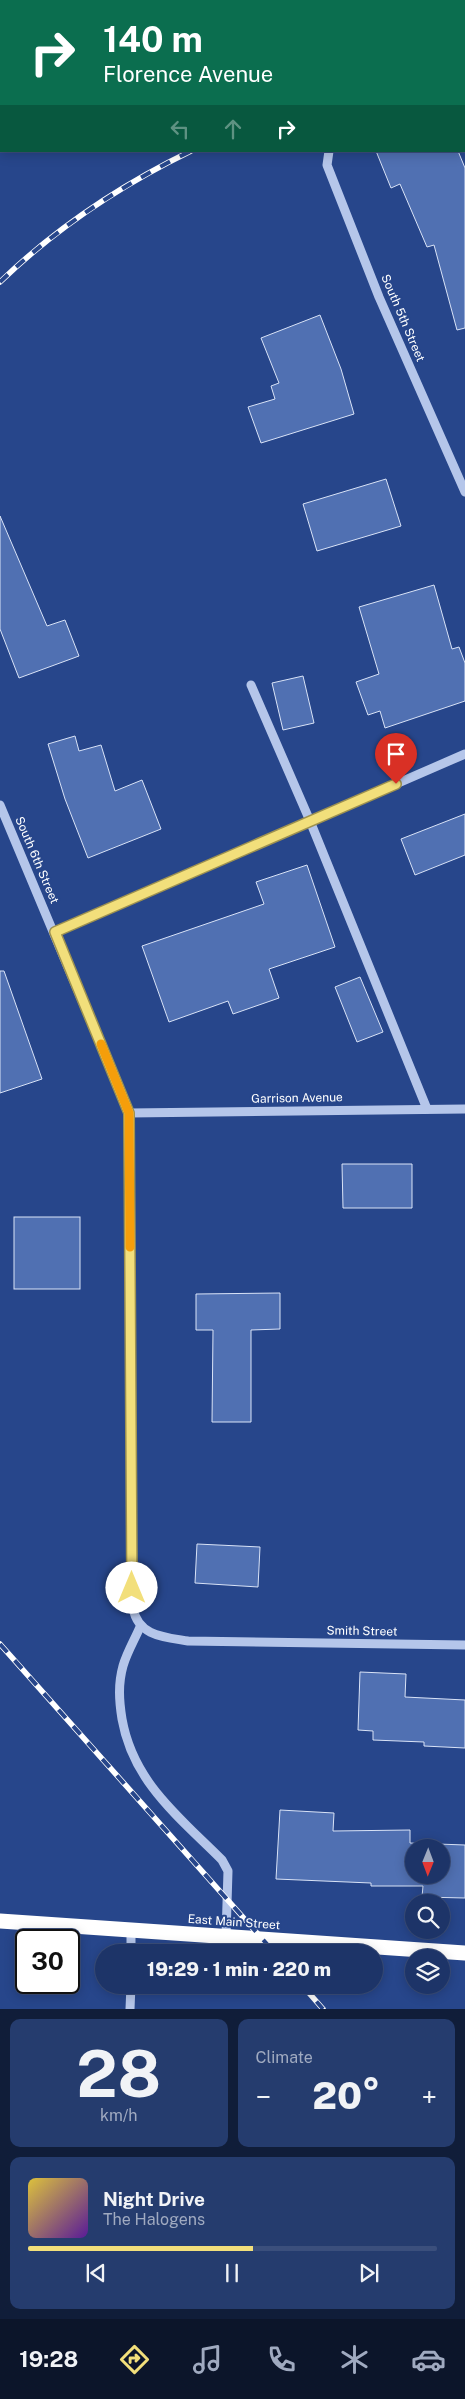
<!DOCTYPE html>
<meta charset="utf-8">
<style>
:root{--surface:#1d3468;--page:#253c6e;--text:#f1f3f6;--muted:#a0aac0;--line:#3b4f7c;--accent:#f2df7b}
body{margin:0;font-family:"Public Sans",sans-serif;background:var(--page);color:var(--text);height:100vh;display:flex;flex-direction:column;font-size:19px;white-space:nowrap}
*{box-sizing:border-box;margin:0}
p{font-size:16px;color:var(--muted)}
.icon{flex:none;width:28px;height:28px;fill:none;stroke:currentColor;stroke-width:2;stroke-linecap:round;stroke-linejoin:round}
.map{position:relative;height:2009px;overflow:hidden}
.sheet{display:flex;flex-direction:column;gap:10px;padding:10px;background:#101d39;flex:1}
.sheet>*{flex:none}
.top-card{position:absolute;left:0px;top:0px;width:465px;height:152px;box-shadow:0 2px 12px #0003,0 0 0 1px var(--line);background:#0b6e4f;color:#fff;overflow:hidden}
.needle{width:32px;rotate:181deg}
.fabs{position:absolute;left:405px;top:1839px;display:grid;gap:10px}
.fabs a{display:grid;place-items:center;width:45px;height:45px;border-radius:50%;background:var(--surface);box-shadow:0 2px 12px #0003,0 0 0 1px var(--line);font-size:25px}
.speed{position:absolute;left:15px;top:1929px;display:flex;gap:10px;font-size:25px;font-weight:700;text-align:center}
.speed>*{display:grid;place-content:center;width:65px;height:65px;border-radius:50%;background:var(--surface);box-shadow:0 2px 12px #0003,0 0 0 1px var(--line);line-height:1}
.speed .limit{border:2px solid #111;border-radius:8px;background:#fff;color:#111}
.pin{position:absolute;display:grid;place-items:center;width:42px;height:42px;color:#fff;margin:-51px -21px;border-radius:50% 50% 50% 0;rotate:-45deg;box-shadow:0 0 5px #0007}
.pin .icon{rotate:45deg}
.me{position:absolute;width:55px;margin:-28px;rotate:0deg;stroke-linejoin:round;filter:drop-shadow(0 0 4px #0008)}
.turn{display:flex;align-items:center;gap:18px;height:105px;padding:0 20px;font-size:22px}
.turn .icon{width:65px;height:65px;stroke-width:2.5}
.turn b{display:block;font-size:35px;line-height:42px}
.lanes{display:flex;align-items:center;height:48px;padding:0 20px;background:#0003;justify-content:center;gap:25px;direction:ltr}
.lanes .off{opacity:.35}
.big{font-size:38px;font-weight:800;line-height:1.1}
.sheet .card{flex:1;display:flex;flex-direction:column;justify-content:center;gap:8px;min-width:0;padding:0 18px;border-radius:10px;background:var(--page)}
.sheet .dial{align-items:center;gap:0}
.dial b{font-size:65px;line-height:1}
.song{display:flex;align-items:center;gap:15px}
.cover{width:60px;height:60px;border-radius:8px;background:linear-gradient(135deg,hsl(50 70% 55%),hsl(270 70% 35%))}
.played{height:5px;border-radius:2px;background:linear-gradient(90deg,var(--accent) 55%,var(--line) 55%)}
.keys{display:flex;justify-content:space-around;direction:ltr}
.heat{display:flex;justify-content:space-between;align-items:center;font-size:28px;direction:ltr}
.sheet .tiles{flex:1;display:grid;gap:10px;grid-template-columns:1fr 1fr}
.card:last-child{grid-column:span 2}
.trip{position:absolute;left:95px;top:1944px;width:288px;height:50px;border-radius:25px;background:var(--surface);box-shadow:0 2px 12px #0003,0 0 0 1px var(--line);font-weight:800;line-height:50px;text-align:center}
.menu{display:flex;height:80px;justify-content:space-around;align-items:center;background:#0c152a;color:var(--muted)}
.menu .icon{width:35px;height:35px}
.menu .current{color:var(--accent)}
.menu b{font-size:22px;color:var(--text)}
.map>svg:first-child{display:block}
.building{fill:#5070b2;stroke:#d9e3f7;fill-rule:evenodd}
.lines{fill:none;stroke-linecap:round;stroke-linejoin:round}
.minor{stroke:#b5c6ea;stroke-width:9}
.highway{stroke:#fff;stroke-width:15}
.rail-casing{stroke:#fff;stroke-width:5.5}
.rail{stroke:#27468b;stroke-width:4;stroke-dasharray:11;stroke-linecap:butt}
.route-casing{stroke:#9d9150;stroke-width:12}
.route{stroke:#f2df7b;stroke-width:9}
.slow{stroke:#f59e0b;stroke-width:9}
.labels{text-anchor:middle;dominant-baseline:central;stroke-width:4;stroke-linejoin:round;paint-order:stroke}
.street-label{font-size:12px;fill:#fff;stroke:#27468b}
</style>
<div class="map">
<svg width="465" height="2009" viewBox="0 0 465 2009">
<rect width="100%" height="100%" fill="#27468b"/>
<!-- building -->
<g class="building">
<path d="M 376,151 L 458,151 L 465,168 L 465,328 L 457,330 L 434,245 L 427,247 L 400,184 L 391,188 Z"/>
<path d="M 320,315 L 341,369 L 354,414 L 261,443 L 248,407 L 275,399 L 271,386 L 279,383 L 261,338 Z"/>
<path d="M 386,479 L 401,526 L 317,551 L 303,504 Z"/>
<path d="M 0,516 L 47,626 L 65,620 L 79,656 L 19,678 L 0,629 Z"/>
<path d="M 434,585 L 452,649 L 459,647 L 465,663 L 465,701 L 385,728 L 380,711 L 368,715 L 356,682 L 379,674 L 359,607 Z"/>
<path d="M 303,676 L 314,723 L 283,730 L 272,683 Z"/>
<path d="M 75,736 L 79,751 L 101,745 L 115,791 L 142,780 L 161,829 L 88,858 L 65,799 L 48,744 Z"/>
<path d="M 465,814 L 465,855 L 415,875 L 401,839 Z"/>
<path d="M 307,865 L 335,947 L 269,969 L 279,998 L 233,1014 L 228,1001 L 169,1022 L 142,946 L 264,904 L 256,882 Z"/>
<path d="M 0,971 L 4,971 L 42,1079 L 0,1093 Z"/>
<path d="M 360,977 L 383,1032 L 357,1042 L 335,987 Z"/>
<path d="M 342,1164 L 412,1164 L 412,1208 L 343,1208 Z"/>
<rect x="14" y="1217" width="66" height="72"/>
<path d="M 280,1293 L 280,1329 L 251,1330 L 251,1422 L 212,1422 L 213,1330 L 196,1330 L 196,1294 Z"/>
<path d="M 197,1544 L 260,1547 L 258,1587 L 195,1583 Z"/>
<path d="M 360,1672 L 406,1674 L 405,1697 L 465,1700 L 465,1748 L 424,1746 L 424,1742 L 373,1740 L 373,1731 L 358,1730 Z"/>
<path d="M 280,1810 L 334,1813 L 333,1831 L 410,1830 L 410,1843 L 465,1845 L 465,1898 L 422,1897 L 423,1886 L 371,1886 L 371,1883 L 276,1879 ZM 414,1848 L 441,1848 L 441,1875 L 414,1875 Z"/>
</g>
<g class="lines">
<!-- minor -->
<g class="minor">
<path d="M 464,72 L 465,71"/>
<path d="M 329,151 L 327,165 L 379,297 L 465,492"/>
<path d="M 251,685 L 310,821 L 427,1109"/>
<path d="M 0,805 L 129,1113 L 133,1608 C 138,1636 164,1637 188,1641 L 465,1645"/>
<path d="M 55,932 L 465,754"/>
<path d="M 129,1113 L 465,1109"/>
<path d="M 140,1627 C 135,1639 127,1652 123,1666 C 118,1684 119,1700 122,1719 C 133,1782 179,1817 222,1860 L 228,1871 L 226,1936"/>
<path d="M 131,1952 L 131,1929"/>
<path d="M 130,2009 L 131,1985"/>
</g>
<!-- highway -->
<path class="highway" d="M 0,1921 L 465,1953"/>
<!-- rail casing -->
<g class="rail-casing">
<g id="rail">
<path d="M 464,14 L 465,14"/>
<path d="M 464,35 L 465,34"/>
<path d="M 0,282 C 55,229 123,184 191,151"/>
<path d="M 0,1644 L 274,1952"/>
<path d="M 302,1985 L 323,2009"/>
</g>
</g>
<!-- rail -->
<use href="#rail" class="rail"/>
</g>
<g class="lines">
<!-- route casing -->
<g class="route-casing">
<path id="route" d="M 132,1588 L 129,1113 L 55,932 L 396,784"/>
</g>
<!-- route -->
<use href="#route" class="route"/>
<!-- slow -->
<path class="slow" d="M 101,1044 L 129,1113 L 130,1247"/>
</g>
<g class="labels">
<!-- street labels -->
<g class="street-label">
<text transform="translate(403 318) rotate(67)">South 5th Street</text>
<text transform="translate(37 860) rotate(67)">South 6th Street</text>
<text transform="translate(297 1098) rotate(-1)">Garrison Avenue</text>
<text transform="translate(362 1631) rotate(1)">Smith Street</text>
<text transform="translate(234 1922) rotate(4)">East Main Street</text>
</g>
</g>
</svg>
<div class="fabs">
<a><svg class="needle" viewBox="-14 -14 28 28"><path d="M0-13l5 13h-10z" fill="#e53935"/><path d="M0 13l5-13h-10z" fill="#a0aac0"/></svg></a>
<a><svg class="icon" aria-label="search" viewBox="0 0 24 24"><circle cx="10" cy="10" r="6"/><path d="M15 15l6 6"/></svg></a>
<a><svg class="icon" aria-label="layers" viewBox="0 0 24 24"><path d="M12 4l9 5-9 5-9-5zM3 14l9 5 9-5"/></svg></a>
</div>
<div class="speed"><div class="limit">30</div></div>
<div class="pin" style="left:396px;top:784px;background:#d93025"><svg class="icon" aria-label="arrive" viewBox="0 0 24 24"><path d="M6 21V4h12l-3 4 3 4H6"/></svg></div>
<svg class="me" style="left:132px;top:1588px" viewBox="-20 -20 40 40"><circle r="19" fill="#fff"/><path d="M0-13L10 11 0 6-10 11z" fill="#f2df7b"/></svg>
<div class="trip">19:29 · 1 min · 220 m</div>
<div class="top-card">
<div class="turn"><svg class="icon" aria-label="right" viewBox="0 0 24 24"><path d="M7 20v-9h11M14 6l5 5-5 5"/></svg><div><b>140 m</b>Florence Avenue</div></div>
<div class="lanes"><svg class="icon off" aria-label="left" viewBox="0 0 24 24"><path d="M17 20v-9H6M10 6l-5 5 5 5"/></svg><svg class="icon off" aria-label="ahead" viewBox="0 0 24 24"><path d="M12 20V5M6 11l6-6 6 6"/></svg><svg class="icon" aria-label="right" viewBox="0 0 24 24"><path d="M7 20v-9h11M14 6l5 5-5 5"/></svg></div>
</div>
</div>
<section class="sheet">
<div class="tiles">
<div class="card dial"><b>28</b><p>km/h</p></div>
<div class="card"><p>Climate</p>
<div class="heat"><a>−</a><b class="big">20°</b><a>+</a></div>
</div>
<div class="card">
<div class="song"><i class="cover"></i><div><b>Night Drive</b><p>The Halogens</p></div></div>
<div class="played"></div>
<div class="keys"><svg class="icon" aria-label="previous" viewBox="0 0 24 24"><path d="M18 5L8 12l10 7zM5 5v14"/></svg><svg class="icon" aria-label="pause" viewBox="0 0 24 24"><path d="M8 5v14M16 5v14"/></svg><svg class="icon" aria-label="next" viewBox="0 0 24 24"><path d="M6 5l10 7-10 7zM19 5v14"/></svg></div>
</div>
</div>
</section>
<nav class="menu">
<b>19:28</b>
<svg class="icon current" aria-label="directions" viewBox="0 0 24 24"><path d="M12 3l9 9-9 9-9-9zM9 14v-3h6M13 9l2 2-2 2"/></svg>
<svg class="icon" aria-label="music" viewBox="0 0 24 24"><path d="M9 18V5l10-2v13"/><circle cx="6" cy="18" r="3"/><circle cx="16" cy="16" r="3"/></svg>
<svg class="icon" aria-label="phone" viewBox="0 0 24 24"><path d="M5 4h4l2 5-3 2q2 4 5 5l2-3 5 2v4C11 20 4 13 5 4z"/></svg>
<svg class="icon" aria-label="climate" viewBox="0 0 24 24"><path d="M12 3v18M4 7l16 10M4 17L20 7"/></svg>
<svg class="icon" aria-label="car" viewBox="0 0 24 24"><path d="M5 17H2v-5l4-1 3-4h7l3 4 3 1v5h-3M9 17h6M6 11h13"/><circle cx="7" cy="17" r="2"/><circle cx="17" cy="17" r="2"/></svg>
</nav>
